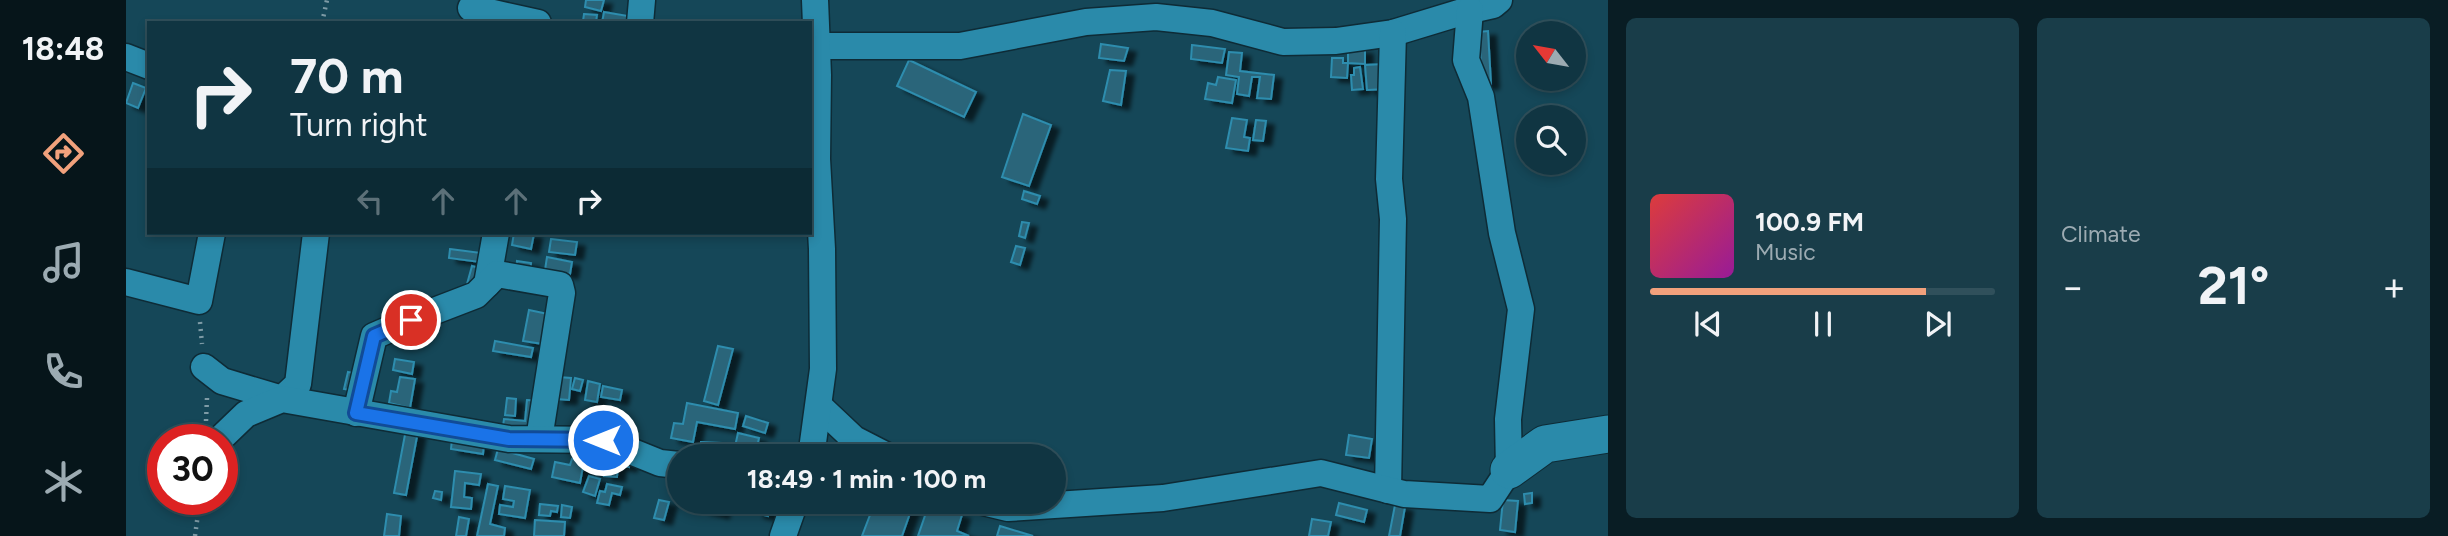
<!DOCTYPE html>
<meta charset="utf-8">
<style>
:root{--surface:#103542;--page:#193d49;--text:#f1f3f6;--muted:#9cabb2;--line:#30505b;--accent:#f1a17c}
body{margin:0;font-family:Figtree,sans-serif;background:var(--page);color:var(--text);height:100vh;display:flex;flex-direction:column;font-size:26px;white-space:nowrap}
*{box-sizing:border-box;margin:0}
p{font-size:23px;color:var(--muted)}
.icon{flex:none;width:38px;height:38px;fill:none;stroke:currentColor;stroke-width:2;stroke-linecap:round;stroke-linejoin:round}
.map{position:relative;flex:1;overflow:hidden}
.side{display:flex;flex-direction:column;gap:18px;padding:18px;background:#091d24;width:840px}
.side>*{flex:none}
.top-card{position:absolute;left:21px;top:21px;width:665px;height:214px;border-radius:0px;box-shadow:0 4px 10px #0003,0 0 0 2px var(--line);background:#103542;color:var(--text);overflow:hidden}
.needle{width:46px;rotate:301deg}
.buttons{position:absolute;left:1390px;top:21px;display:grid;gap:14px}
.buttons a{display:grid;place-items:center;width:70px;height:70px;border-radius:50%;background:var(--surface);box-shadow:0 4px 10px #0003,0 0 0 2px var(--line);font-size:35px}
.speed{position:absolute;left:21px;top:424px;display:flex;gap:14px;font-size:35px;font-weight:700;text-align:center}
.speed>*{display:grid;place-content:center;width:91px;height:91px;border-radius:50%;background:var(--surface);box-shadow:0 4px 10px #0003,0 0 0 2px var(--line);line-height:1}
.speed .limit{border:10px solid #d22;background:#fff;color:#111}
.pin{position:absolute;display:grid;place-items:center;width:60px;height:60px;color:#fff;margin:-30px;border:4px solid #fff;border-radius:50%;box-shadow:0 2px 7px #0007}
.me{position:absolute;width:77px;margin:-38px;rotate:270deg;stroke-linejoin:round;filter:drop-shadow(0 0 5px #0008)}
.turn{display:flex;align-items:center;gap:24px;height:147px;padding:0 28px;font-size:32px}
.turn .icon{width:91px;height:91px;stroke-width:2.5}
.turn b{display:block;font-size:49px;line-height:60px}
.lanes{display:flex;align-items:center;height:66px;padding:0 28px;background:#0003;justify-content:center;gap:35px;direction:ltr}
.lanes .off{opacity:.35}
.big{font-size:52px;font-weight:700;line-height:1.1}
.side .tile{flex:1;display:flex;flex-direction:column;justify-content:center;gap:10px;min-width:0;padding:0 24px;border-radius:10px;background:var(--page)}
.song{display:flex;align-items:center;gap:21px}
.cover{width:84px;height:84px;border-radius:10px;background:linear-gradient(135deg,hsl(0 70% 55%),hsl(300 70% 35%))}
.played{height:7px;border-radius:4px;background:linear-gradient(90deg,var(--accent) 80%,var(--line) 80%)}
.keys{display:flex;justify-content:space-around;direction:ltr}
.heat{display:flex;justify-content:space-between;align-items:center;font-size:38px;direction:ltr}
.side .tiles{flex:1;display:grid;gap:18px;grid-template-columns:repeat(2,1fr)}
.trip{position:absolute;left:541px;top:444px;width:399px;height:70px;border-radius:35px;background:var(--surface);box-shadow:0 4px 10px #0003,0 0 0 2px var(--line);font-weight:700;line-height:70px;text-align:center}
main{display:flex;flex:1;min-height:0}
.tabs{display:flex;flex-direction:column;width:126px;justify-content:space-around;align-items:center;background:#06151a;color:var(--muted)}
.tabs .icon{width:49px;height:49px}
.tabs .selected{color:var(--accent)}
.tabs b{font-size:32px;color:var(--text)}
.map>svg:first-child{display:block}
.building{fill:#29657a;stroke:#2e8dae;stroke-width:2;filter:url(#shadow)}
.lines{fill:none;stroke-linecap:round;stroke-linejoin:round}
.street-casing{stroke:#0e2b36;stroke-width:29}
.secondary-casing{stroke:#0e2b36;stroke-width:39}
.path{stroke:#7e9ba6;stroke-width:4.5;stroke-dasharray:2 5;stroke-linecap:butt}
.street{stroke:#2a8aaa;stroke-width:26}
.secondary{stroke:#2a8aaa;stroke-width:37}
.route-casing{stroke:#114b97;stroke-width:18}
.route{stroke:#1a73e8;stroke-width:12}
</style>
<main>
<nav class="tabs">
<b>18:48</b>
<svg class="icon selected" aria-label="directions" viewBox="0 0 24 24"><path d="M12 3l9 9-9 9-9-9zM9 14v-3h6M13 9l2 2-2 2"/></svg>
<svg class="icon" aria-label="music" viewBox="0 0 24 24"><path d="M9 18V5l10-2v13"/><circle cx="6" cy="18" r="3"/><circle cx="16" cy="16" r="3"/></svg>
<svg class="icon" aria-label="phone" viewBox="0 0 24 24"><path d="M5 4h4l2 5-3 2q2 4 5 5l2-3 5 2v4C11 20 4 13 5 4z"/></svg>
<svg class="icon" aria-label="climate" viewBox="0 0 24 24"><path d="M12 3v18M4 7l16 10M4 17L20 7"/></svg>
</nav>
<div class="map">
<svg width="1482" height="536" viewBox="0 0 1482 536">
<defs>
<filter id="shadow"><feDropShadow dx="8" dy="4.5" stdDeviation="2" flood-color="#0009"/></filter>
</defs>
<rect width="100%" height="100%" fill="#154758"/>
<!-- building -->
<g class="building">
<path d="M 460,0 L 478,0 L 475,11 L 459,7 Z"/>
<path d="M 478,12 L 502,16 L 501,23 L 476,23 Z"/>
<path d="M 458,14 L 471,15 L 470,22 L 457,21 Z"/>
<path d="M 1362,31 L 1365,84 L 1356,85 L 1353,32 Z"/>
<path d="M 975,44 L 1002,48 L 998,61 L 973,58 Z"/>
<path d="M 1066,45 L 1099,49 L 1096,63 L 1065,59 Z"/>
<path d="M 1222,49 L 1239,50 L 1239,64 L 1222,63 Z"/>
<path d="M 1103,52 L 1116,53 L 1114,71 L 1148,75 L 1145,99 L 1131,98 L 1134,77 L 1126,77 L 1123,96 L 1111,94 L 1113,77 L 1100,75 Z"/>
<path d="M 1206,58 L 1217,58 L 1217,63 L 1222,63 L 1221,78 L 1205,77 Z"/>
<path d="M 783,60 L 850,92 L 838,117 L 771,86 Z"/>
<path d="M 1258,64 L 1262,89 L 1241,90 L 1239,65 Z"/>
<path d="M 1234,67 L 1237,89 L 1226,90 L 1225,75 L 1228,75 L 1228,68 Z"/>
<path d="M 984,70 L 1000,71 L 995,105 L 977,101 Z"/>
<path d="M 1092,77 L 1110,80 L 1106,103 L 1079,99 L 1082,83 L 1090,85 Z"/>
<path d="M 7,83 L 20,88 L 12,108 L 0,103 Z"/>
<path d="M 897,114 L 925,125 L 903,186 L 876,177 Z"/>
<path d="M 1106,118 L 1121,120 L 1118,137 L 1124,138 L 1122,151 L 1100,148 Z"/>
<path d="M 1130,120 L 1140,121 L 1137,141 L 1127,140 Z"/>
<path d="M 1402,137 L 1402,157 L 1397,156 Z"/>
<path d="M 898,191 L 914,196 L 911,204 L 896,199 Z"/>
<path d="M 896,222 L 903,223 L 899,238 L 893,236 Z"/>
<path d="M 388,233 L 408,234 L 405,249 L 386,245 Z"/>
<path d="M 425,239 L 451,242 L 449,255 L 423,252 Z"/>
<path d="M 890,246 L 899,248 L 894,265 L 885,262 Z"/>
<path d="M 324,249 L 363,254 L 361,263 L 323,258 Z"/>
<path d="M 421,257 L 446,262 L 444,274 L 419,270 Z"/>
<path d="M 391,261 L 405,263 L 404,272 L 390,270 Z"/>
<path d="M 346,266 L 357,269 L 352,287 L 341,284 Z"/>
<path d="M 403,310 L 422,314 L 417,344 L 397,341 Z"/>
<path d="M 369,341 L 407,348 L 405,357 L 367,351 Z"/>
<path d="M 592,346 L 607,349 L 592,405 L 578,401 Z"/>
<path d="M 269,359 L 288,362 L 286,374 L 267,370 Z"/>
<path d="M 222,372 L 233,374 L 229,391 L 218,389 Z"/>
<path d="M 274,377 L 289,379 L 284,408 L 263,403 L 265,391 L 271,392 Z"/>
<path d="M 432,377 L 445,378 L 443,400 L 430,399 Z"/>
<path d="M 449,378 L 457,380 L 454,391 L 446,389 Z"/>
<path d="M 462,381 L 474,384 L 471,402 L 459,400 Z"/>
<path d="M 477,386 L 496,390 L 494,400 L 475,397 Z"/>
<path d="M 381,398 L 390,399 L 389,416 L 379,415 Z"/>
<path d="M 401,400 L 413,401 L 408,437 L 376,433 L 378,419 L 399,421 Z"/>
<path d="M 561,403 L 612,413 L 609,429 L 571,422 L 567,442 L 545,438 L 548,423 L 557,424 Z"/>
<path d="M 620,416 L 642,423 L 639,433 L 617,426 Z"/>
<path d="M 281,424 L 293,426 L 280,495 L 268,493 Z"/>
<path d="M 612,433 L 633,438 L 631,447 L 641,449 L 640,457 L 608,451 Z"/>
<path d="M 1223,435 L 1246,439 L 1243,458 L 1220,455 Z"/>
<path d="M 326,439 L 358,444 L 357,454 L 325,449 Z"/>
<path d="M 575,442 L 595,443 L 594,454 L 575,453 Z"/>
<path d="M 372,449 L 408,459 L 405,469 L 369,460 Z"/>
<path d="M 467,449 L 505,454 L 503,467 L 492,465 L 491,477 L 478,476 L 479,471 L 465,470 Z"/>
<path d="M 446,459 L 458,461 L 454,483 L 426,477 L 429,462 L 444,465 Z"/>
<path d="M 329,471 L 355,474 L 353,485 L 339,483 L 338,497 L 346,498 L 345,509 L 325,507 Z"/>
<path d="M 463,476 L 474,479 L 469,496 L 457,492 Z"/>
<path d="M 362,484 L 372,486 L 364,524 L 379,528 L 378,536 L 351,536 Z"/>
<path d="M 481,484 L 496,487 L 494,495 L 486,493 L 483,505 L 471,503 L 474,491 L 479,492 Z"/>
<path d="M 379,486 L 404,490 L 399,518 L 373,514 L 374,505 L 387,507 L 388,501 L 377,499 Z"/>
<path d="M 309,491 L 316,492 L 315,500 L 307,498 Z"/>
<path d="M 1406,493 L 1406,503 L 1399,504 L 1398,494 Z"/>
<path d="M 533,500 L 543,502 L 538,520 L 528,518 Z"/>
<path d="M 1377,500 L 1392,501 L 1389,532 L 1374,530 Z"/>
<path d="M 577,502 L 597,502 L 595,514 L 576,509 Z"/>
<path d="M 633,502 L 645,502 L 642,516 L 630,513 Z"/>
<path d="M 749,502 L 788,502 L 776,536 L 736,536 Z"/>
<path d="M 1213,503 L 1241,510 L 1238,522 L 1210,515 Z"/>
<path d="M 414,504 L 432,506 L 431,512 L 425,511 L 424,516 L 413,515 Z"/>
<path d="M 803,504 L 836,515 L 831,531 L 843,536 L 792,536 Z"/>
<path d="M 436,505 L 446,507 L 444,518 L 435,517 Z"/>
<path d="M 1269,505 L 1279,507 L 1274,536 L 1263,536 Z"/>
<path d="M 261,514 L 275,516 L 273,536 L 258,536 Z"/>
<path d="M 333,517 L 343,519 L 340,536 L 330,536 Z"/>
<path d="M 1186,519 L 1205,522 L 1202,536 L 1183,536 Z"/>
<path d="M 409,520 L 439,522 L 438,536 L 408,536 Z"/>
<path d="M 874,526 L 907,536 L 871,536 Z"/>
</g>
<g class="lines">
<!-- street casing -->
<g class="street-casing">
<g id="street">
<path d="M 345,8 L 412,23"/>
<path d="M 514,23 L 516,0"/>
<path d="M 691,46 L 834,46 L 960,22 L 1030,17 L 1086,23 L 1157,42 L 1210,41 L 1267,33 L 1336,12 L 1367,5 L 1373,0"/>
<path d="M 0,57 L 23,66"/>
<path d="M 0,282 L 73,301 L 86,233"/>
<path d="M 361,284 L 370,233"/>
<path d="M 78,367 L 96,381 L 156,399 L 172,384 L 190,233"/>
<path d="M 693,406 L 728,439 L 763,457"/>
<path d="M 230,413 L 248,336 L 285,320 L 350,295 L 371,274 L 434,285 L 436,293 L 413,439"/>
<path d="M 94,439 L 120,414 L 156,399 L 383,439 L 477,440 L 534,463 L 553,465"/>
<path d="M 685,457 L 697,369 L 696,249 L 691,159 L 692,75 L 689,0"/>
<path d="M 1262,490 L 1267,219 L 1263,179 L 1267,33"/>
<path d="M 857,502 L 882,508 L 1037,498 L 1195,473 L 1278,494 L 1364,499 L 1383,470 L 1382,419 L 1395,309 L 1376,233 L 1355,97 L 1340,60 L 1344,10"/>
<path d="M 657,536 L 669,502"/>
</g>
</g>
<!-- secondary casing -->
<g class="secondary-casing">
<path id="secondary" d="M 1383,470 L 1419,444 L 1482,434"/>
</g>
<!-- path -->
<g class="path">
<path d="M 196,23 L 201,0"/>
<path d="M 74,322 L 76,344"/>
<path d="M 80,421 L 81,398"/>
<path d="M 69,536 L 74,499"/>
</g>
<!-- street -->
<use href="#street" class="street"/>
<!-- secondary -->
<use href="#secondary" class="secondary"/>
</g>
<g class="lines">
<!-- route casing -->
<g class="route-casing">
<path id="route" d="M 285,320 L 248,336 L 230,413 L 383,439 L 477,440"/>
</g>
<!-- route -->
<use href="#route" class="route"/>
</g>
</svg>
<div class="buttons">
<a><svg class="needle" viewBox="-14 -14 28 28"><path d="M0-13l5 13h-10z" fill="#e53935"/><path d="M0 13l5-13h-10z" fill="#9cabb2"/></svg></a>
<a><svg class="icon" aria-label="search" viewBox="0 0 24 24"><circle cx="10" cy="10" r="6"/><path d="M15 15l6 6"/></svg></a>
</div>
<div class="speed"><div class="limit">30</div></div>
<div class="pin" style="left:285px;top:320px;background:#d93025"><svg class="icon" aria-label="arrive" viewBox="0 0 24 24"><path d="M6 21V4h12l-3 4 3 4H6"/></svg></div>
<svg class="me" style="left:477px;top:440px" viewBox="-20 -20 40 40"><circle r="17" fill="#1a73e8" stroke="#fff" stroke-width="3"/><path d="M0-11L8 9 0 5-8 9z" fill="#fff"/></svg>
<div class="trip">18:49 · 1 min · 100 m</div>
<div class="top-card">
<div class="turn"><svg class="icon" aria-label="right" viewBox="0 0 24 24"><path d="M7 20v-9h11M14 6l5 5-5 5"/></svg><div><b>70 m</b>Turn right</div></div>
<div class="lanes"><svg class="icon off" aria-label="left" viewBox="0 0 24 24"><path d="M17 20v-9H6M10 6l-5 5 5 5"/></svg><svg class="icon off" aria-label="ahead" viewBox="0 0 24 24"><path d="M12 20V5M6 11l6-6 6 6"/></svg><svg class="icon off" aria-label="ahead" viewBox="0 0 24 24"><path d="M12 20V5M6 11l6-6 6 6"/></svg><svg class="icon" aria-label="right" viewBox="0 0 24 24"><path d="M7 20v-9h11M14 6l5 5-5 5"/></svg></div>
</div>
</div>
<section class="side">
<div class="tiles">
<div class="tile">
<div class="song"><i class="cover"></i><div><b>100.9 FM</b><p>Music</p></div></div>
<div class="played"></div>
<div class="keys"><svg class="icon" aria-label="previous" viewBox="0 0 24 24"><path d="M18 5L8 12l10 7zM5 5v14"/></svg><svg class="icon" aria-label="pause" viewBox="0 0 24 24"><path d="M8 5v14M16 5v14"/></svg><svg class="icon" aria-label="next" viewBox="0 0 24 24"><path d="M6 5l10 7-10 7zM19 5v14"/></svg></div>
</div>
<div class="tile"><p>Climate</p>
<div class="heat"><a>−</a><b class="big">21°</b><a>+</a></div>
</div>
</div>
</section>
</main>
